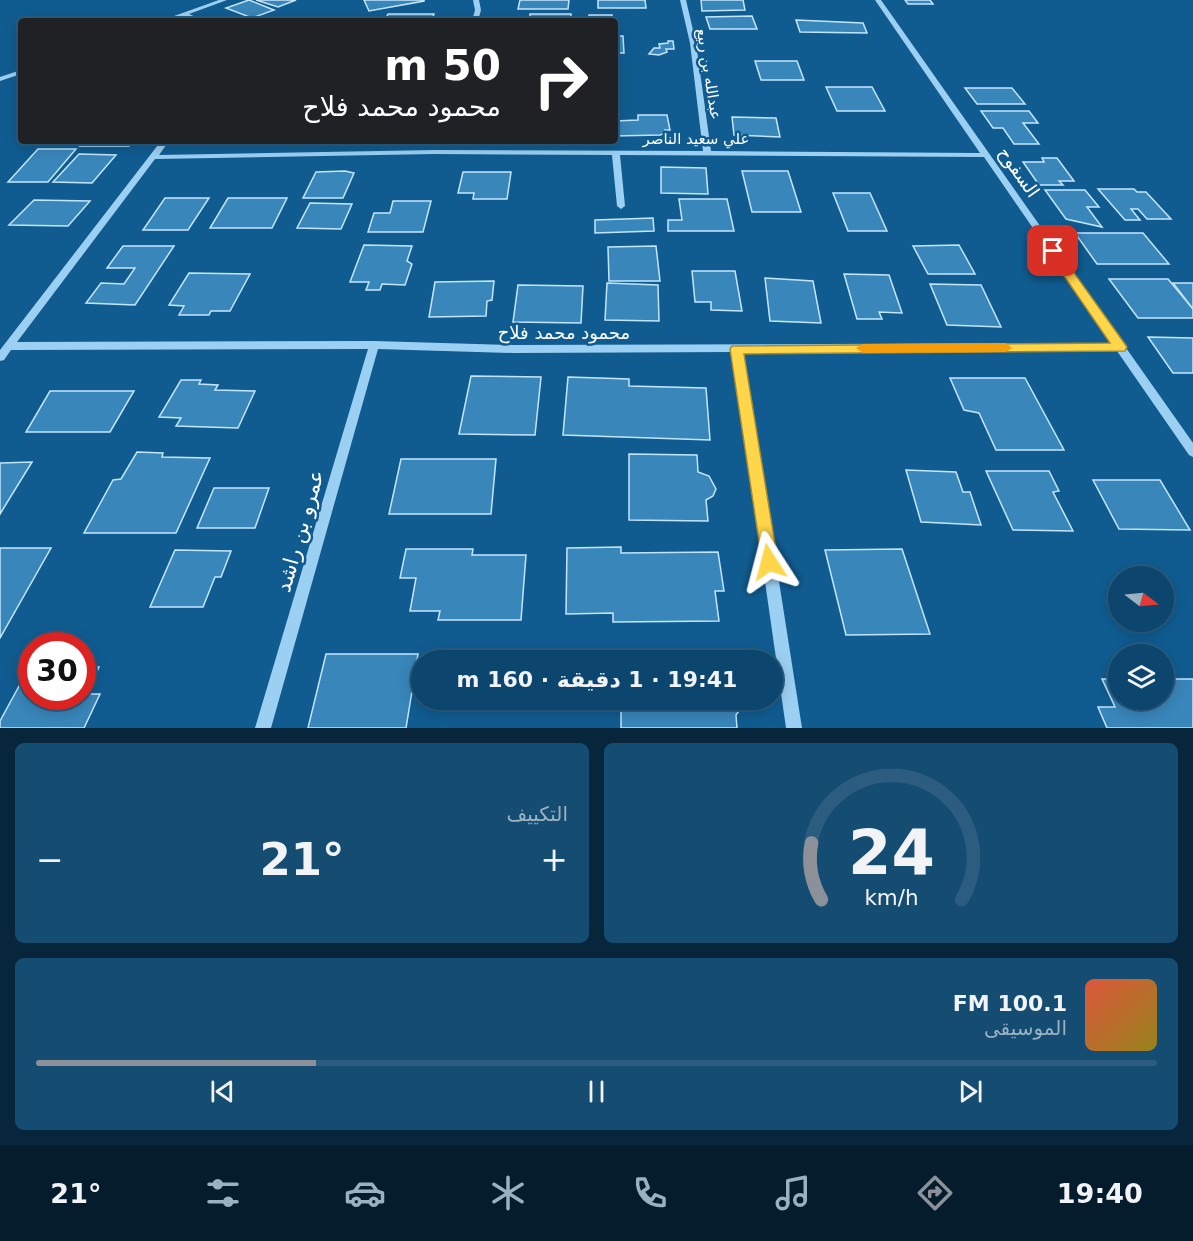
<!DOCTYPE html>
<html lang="ar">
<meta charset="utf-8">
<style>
:root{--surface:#0c456d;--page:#154c72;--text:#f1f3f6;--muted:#9ab1c2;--line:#2c5d80;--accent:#8c9099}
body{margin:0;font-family:"DejaVu Sans",Vazirmatn,sans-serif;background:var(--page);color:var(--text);direction:rtl;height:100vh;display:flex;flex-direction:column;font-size:22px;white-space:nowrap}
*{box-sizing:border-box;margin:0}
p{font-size:20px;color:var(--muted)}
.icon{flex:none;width:33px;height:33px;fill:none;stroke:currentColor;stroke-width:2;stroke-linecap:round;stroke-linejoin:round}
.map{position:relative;height:728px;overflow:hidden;direction:ltr}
.details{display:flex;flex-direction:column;gap:15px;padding:15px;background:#07263c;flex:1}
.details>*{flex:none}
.banner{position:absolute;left:18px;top:18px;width:600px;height:126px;border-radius:6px;box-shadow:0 3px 15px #0003,0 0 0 2px var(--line);direction:rtl;background:#202124;color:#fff;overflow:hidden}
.needle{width:39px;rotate:106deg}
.controls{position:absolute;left:1108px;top:566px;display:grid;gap:12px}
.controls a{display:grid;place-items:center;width:66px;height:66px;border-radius:50%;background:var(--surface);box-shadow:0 3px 15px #0003,0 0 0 2px var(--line);font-size:30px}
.speed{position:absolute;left:18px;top:632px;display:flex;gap:12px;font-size:30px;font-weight:700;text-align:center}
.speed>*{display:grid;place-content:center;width:78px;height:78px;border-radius:50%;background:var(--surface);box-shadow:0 3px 15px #0003,0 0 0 2px var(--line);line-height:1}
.speed .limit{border:9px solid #d22;background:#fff;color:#111}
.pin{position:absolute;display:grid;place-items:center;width:51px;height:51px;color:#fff;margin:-26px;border-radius:12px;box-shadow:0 3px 9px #0006}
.me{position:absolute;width:66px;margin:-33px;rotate:351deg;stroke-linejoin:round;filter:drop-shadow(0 0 4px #0008)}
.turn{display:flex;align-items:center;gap:21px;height:126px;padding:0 18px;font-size:27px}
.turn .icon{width:78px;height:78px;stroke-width:2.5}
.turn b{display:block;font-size:42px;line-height:51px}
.big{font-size:45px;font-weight:600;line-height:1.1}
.details .card{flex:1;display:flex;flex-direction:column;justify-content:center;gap:9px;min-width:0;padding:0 21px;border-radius:9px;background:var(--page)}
.details .dial{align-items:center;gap:0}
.dial svg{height:156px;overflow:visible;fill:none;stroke:var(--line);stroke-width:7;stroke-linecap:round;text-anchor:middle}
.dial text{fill:var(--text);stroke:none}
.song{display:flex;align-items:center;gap:18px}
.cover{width:72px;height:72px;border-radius:9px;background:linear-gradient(135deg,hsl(10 70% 55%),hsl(50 70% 35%))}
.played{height:6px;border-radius:3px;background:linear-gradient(90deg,var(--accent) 25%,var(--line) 25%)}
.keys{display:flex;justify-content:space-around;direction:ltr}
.heat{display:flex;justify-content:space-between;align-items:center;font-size:33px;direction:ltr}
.details .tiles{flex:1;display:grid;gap:15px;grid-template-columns:1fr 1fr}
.card:last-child{grid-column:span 2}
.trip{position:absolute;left:411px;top:650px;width:372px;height:60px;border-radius:30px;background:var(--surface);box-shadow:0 3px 15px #0003,0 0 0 2px var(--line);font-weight:600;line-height:60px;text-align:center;direction:rtl}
.menu{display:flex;height:96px;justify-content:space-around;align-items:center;background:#051c2c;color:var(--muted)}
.menu .icon{width:42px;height:42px}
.menu .on{color:var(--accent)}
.menu b{font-size:27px;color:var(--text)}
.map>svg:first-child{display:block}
.building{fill:#3986ba;stroke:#c3e6fd;stroke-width:1.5}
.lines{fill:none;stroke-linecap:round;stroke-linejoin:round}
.minor{fill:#9cd0f3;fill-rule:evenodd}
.route{fill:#ffd54a;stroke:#a68a30;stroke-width:1.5}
.slow{fill:#f59e0b}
.labels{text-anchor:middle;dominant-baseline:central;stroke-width:5;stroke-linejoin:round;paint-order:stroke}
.far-street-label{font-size:15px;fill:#fff;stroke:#105c91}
.street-label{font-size:18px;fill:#fff;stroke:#105c91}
.near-street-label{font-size:21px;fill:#fff;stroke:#105c91}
</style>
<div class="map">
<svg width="1193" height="728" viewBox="0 0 1193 728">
<rect width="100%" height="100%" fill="#105c91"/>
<!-- building -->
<g class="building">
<path d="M 249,0 L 274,10 L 252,18 L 226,8 Z"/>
<path d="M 256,0 L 296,0 L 278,7 Z"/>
<path d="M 364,0 L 424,0 L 424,1 L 369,11 Z"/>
<path d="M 520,0 L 569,0 L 568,9 L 518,9 Z"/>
<path d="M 598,0 L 645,0 L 646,8 L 598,8 Z"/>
<path d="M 701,0 L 743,0 L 745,10 L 702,11 Z"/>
<path d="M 905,0 L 930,0 L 933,4 L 908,4 Z"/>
<path d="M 388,14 L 434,14 L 431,21 L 360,21 L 362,18 L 386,18 Z"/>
<rect x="530" y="14" width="41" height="7"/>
<rect x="589" y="15" width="23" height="6"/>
<path d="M 752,16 L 757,29 L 710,29 L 706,17 Z"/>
<path d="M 796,20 L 863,23 L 867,33 L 800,32 Z"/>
<path d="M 615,36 L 623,36 L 624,53 L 615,53 Z"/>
<path d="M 668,41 L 673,41 L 674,49 L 666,49 L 667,52 L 659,55 L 649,54 L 654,48 L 660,48 L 659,44 L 668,43 Z"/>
<path d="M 755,61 L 797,61 L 804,80 L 761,80 Z"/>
<path d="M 826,87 L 872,87 L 885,111 L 837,111 Z"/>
<path d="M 965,88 L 1012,88 L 1025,104 L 977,104 Z"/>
<path d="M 981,111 L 1029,111 L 1038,123 L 1023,123 L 1039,144 L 1014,144 L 1003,128 L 993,128 Z"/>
<path d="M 638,115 L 667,115 L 670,130 L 665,130 L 666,133 L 660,135 L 615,136 L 615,121 L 638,120 Z"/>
<path d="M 732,117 L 776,118 L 780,137 L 734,135 Z"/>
<path d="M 84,141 L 133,141 L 129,146 L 80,146 Z"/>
<path d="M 38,149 L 76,149 L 48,182 L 8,182 Z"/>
<path d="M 79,154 L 116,155 L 92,183 L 53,182 Z"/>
<path d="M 1042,158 L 1057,158 L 1074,181 L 1059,181 L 1063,185 L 1039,185 L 1023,162 L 1044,162 Z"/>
<path d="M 661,167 L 706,168 L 708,194 L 661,193 Z"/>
<path d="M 345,171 L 354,173 L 343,198 L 303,198 L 316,172 Z"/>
<path d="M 742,171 L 788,171 L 801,212 L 752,212 Z"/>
<path d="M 463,172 L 511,172 L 507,199 L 473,199 L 474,193 L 458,193 Z"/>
<path d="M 1098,189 L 1134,189 L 1137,192 L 1146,192 L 1171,219 L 1147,219 L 1138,209 L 1131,209 L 1140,220 L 1125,220 Z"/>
<path d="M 1045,190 L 1085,190 L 1099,207 L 1087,207 L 1102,227 L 1066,219 Z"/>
<path d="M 833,193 L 870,193 L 887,231 L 848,231 Z"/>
<path d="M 165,198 L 209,198 L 188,230 L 143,230 Z"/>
<path d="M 228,198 L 287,198 L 272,228 L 210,228 Z"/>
<path d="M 679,199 L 727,199 L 734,231 L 668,231 L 668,220 L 682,220 Z"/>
<path d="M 34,200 L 90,201 L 68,226 L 9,225 Z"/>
<path d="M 393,201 L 431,201 L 423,232 L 368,232 L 374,213 L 390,213 Z"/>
<path d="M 310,203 L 352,204 L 341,229 L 297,228 Z"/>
<path d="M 653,218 L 654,231 L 595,233 L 595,220 Z"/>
<path d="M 1075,233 L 1143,233 L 1169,264 L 1097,264 Z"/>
<path d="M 364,245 L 412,246 L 407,261 L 412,264 L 405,285 L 382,284 L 380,290 L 366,290 L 369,282 L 350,282 Z"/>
<path d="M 959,245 L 975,274 L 928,274 L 913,246 Z"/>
<path d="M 123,246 L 174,246 L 135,305 L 86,303 L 101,283 L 124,284 L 135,268 L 107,268 Z"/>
<path d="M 656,246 L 660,281 L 609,281 L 608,247 Z"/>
<path d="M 692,271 L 735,271 L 742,311 L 711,310 L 711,302 L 695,302 Z"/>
<path d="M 189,273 L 250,274 L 230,311 L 211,311 L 209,315 L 179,315 L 184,306 L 169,305 Z"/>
<path d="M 844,274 L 889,275 L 902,313 L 879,312 L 882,319 L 857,319 Z"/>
<path d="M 765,278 L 813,281 L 821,323 L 770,321 Z"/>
<path d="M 1109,279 L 1168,279 L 1193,309 L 1193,318 L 1138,318 Z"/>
<path d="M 494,281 L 492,300 L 487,301 L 486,316 L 429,317 L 435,282 Z"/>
<path d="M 607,283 L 658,285 L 659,321 L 605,320 Z"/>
<path d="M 1173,283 L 1193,283 L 1193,309 Z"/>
<path d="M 930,284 L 981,285 L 1001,327 L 947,325 Z"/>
<path d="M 518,285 L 583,286 L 581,323 L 513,322 Z"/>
<path d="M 1148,337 L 1193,338 L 1193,373 L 1173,373 Z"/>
<path d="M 471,376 L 541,377 L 535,435 L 459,434 Z"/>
<path d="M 568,377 L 629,379 L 629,386 L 706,388 L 710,440 L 563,435 Z"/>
<path d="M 950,378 L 1025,378 L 1064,450 L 996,450 L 979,413 L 964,410 Z"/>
<path d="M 181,380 L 201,380 L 199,384 L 218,385 L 215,390 L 255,391 L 238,428 L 176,426 L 181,418 L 159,417 Z"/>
<path d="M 50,391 L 134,391 L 110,432 L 26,432 Z"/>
<path d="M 137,452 L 163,453 L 162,457 L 210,458 L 176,533 L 84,533 L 113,480 L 121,479 Z"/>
<path d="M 629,454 L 697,455 L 698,472 L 709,476 L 716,489 L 713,496 L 706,500 L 708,521 L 629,520 Z"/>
<path d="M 401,459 L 496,459 L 491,514 L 389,514 Z"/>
<path d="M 32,462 L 0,514 L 0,463 Z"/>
<path d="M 906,470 L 956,472 L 963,492 L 970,492 L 981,525 L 921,522 Z"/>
<path d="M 986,471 L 1049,471 L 1059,491 L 1053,492 L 1073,531 L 1013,530 Z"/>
<path d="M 1093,480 L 1160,480 L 1190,530 L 1119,529 Z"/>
<path d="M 214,488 L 269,488 L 255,528 L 197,528 Z"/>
<path d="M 621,547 L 621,553 L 718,552 L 724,591 L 715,591 L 719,621 L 613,622 L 613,613 L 566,614 L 567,548 Z"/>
<path d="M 0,548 L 51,548 L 0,638 Z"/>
<path d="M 406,549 L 473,549 L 472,555 L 526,555 L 521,620 L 438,620 L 440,611 L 410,611 L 416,578 L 400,578 Z"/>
<path d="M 902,549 L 930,634 L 846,635 L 825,550 Z"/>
<path d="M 175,550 L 231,551 L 221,577 L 215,577 L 203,607 L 150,607 Z"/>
<path d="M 326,654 L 418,654 L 406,728 L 308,728 Z"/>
<path d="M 82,667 L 99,667 L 87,694 L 100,694 L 84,728 L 0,728 L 0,721 L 24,677 L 32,677 L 32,696 L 82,696 Z"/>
<path d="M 1102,679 L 1119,679 L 1119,699 L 1164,699 L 1164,679 L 1193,679 L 1193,728 L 1107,728 L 1098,707 L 1115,707 Z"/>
<path d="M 621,699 L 738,699 L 741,708 L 736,715 L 737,728 L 621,728 Z"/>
</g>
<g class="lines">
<!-- minor -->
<g class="minor">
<path d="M 219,0 L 227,0 L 189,14 L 205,21 L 197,21 L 184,16 L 169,21 L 160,21 Z"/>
<path d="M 473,0 L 479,0 L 481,10 L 478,21 L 472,21 L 475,10 Z"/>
<path d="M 680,0 L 686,0 L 696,43 L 711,151 L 980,153 L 875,0 L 881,0 L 1193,443 L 1193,457 L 1189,455 L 1117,351 L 743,352 L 802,728 L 786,728 L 732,352 L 514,353 L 378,349 L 271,728 L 255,728 L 368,349 L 11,350 L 4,360 L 0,361 L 0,350 L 161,141 L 169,141 L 159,155 L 434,150 L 703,151 L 690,43 ZM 434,154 L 612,155 L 617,206 L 621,209 L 625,206 L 620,155 L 984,157 L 1112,343 L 514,345 L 374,341 L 17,342 L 155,159 Z"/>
<path d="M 21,70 L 21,74 L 0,81 L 0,77 Z"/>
</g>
</g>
<!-- route -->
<path class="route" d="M 1053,248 L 1057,249 L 1125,344 L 1127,347 L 1125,351 L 744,354 L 778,562 L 775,568 L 769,570 L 763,568 L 730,349 L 732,346 L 1110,343 L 1047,251 Z"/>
<!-- slow -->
<path class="slow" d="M 1006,343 L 1012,348 L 1006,352 L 863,353 L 856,348 L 863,344 Z"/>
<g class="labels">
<!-- far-street labels -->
<g class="far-street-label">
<text transform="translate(709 74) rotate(81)">عبدالله بن ربيع</text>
<text x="696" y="139">علي سعيد الناصر</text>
</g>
<!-- street labels -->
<g class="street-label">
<text transform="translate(1019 172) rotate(55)">السفوح</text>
<text x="564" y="332">محمود محمد فلاح</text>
</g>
<!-- near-street labels -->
<g class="near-street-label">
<text transform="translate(300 531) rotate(-74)">عمرو بن راشد</text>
</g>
</g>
</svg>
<div class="controls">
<a><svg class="needle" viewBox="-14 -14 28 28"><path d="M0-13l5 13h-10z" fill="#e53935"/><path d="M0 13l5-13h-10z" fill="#9ab1c2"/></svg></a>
<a><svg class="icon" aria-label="layers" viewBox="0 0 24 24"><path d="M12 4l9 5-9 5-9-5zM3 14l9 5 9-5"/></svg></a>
</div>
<div class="speed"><div class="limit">30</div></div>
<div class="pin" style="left:1053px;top:251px;background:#d93025"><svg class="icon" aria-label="arrive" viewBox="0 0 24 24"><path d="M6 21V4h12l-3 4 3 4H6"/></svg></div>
<svg class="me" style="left:769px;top:562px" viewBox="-20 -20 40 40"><path d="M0-17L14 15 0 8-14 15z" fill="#ffd54a" stroke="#fff" stroke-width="4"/></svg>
<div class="trip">19:41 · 1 دقيقة · 160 m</div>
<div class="banner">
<div class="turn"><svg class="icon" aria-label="right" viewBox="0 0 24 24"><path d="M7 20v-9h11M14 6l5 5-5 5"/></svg><div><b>50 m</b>محمود محمد فلاح</div></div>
</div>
</div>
<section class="details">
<div class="tiles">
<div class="card dial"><svg viewBox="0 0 100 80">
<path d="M14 69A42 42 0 1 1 86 69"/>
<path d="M14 69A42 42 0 0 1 9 40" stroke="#8c9099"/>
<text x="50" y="56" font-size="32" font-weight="700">24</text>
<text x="50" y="72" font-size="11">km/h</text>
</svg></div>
<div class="card"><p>التكييف</p>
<div class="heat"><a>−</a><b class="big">21°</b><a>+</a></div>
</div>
<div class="card">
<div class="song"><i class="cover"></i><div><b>100.1 FM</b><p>الموسيقى</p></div></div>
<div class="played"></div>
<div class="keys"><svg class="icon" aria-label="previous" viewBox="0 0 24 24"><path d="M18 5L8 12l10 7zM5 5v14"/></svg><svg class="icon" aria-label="pause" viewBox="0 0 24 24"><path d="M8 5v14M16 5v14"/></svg><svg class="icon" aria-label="next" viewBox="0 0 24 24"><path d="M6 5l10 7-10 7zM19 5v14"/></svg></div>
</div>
</div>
</section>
<nav class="menu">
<b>19:40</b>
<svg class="icon on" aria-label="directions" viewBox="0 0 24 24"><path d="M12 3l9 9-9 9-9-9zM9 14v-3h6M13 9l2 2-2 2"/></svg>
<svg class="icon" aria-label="music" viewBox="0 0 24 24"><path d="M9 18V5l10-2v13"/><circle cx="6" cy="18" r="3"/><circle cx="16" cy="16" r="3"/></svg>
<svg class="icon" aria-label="phone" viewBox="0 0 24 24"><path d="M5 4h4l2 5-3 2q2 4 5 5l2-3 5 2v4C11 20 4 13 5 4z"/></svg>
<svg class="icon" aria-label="climate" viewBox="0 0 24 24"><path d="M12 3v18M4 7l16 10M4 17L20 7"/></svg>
<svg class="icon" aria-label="car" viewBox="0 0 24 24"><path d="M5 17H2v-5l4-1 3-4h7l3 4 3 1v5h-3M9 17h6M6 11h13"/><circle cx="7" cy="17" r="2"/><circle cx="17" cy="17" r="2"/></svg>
<svg class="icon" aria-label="filters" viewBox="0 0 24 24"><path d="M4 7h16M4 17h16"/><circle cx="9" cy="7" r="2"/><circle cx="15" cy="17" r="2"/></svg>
<b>21°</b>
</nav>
